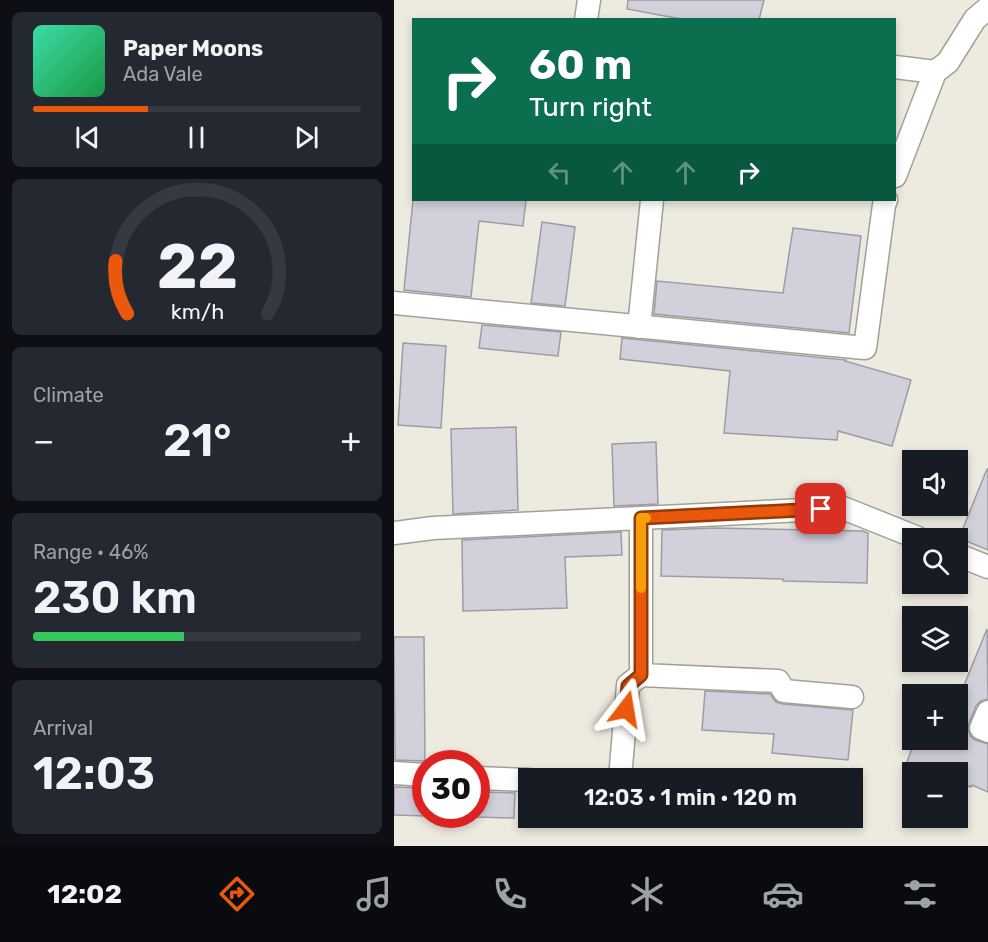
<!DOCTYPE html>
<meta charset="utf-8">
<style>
:root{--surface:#171b24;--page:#242831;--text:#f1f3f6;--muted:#9ea1a6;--line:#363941;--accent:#ea580c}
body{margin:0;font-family:Rubik,sans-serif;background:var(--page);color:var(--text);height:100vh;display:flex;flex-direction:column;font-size:22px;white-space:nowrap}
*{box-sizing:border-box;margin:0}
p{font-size:20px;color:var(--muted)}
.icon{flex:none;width:33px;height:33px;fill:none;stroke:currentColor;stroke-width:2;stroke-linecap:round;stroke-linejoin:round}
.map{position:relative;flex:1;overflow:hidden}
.side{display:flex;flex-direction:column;gap:12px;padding:12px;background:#0d0f14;width:394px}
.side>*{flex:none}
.banner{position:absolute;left:18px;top:18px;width:484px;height:183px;border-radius:0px;box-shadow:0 3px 9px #0003;background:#0b6e4f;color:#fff;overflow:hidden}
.controls{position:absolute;left:508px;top:450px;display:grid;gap:12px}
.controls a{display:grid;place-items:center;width:66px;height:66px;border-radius:0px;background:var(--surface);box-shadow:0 3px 9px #0003;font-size:30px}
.speed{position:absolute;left:18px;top:750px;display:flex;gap:12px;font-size:30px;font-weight:700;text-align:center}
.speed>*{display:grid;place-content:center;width:78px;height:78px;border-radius:50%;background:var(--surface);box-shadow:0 3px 9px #0003;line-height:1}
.speed .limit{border:9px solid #d22;background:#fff;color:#111}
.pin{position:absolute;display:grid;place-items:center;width:51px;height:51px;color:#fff;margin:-26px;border-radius:12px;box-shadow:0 3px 9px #0006}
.me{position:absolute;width:66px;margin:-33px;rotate:14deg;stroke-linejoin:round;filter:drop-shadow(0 0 4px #0008)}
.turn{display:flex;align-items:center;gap:21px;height:126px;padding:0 18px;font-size:27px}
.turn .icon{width:78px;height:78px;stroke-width:2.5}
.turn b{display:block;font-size:42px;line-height:51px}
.lanes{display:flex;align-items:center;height:57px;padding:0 18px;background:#0003;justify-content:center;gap:30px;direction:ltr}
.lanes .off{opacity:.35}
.big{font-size:45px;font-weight:600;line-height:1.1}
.side .tile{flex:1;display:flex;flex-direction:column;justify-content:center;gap:9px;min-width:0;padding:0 21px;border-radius:9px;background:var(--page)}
.side .dial{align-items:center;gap:0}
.dial svg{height:156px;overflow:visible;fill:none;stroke:var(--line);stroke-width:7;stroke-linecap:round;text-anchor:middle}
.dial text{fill:var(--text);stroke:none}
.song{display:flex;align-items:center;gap:18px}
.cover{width:72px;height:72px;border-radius:9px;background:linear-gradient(135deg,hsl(160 70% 55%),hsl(140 70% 35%))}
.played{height:6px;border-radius:3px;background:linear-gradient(90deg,var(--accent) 35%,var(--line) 35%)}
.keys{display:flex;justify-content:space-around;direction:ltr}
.heat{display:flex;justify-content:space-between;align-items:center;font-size:33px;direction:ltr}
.charge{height:9px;border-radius:4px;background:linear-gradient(90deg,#34c759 46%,var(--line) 0)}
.trip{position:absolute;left:124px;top:768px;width:345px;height:60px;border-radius:0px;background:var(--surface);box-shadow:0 3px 9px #0003;font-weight:600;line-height:60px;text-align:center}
.dock{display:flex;height:96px;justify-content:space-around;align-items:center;background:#090b0e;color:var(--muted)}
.dock .icon{width:42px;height:42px}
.dock .current{color:var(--accent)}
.dock b{font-size:27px;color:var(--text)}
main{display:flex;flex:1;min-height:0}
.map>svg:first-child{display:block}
.building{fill:#d1d0db;stroke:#9d9ca6;stroke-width:1.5}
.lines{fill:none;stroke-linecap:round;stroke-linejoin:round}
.minor-casing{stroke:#a3a197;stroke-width:25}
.minor{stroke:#fff;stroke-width:22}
.route-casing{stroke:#983908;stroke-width:15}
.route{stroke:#ea580c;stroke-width:10}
.slow{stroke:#f59e0b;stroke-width:10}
</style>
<main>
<section class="side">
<div class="tile">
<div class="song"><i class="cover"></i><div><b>Paper Moons</b><p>Ada Vale</p></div></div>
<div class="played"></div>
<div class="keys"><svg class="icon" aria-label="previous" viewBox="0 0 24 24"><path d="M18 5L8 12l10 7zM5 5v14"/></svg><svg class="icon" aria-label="pause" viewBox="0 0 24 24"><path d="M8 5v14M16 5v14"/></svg><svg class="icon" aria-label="next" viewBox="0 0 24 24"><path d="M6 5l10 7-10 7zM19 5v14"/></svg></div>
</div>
<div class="tile dial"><svg viewBox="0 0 100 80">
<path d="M14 69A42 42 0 1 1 86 69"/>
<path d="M14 69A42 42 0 0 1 8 42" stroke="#ea580c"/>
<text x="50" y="56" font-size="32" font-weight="700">22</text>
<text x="50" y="72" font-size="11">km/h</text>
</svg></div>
<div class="tile"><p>Climate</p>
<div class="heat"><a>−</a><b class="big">21°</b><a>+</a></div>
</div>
<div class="tile"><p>Range · 46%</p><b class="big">230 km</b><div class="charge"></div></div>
<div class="tile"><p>Arrival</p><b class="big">12:03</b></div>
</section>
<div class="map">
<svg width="594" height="846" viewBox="0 0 594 846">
<rect width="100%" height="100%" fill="#edebe0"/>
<!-- building -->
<g class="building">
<path d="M 234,0 L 370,0 L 365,20 L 292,20 L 233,9 Z"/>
<path d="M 19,200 L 132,200 L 129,226 L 85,221 L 77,297 L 10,290 Z"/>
<path d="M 148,222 L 181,227 L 171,306 L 137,303 Z"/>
<path d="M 399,228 L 467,236 L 455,333 L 260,314 L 263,281 L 389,293 Z"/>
<path d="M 88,325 L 167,332 L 164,356 L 85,348 Z"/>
<path d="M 228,338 L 452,360 L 451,361 L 517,380 L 498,446 L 444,431 L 443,440 L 330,433 L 336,371 L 226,359 Z"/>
<path d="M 9,343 L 52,346 L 47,428 L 4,425 Z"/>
<path d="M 122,427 L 124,510 L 59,514 L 57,429 Z"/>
<path d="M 262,442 L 264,504 L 220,506 L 218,444 Z"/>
<path d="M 593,469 L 594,469 L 594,550 L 565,538 Z"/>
<path d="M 321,528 L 469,531 L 474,533 L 473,583 L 389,581 L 389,579 L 267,576 L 268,530 Z"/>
<path d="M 227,532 L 228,555 L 171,557 L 173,608 L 69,611 L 68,540 Z"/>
<path d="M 593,629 L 594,699 L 587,701 L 582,706 L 575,723 L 574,729 L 576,736 L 581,740 L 594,744 L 594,792 L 578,785 L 577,787 L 564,783 L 564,772 L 533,772 L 512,765 L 521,740 L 564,740 L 564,700 Z"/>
<path d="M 0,637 L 30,637 L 31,761 L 1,760 Z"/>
<path d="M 311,691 L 376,694 L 382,702 L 389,704 L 459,710 L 454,760 L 378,753 L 380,734 L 308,730 Z"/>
<path d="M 0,787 L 31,788 L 32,816 L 0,815 Z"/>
<path d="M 82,792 L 121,793 L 120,818 L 82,817 Z"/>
</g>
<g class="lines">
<!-- minor casing -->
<g class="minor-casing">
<g id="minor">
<path d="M 192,20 L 195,0"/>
<path d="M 501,67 L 541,72"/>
<path d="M 501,176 L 541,72 L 554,62 L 581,19 L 594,8"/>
<path d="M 0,303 L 471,348 L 490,205 L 492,200"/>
<path d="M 245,327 L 258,200"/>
<path d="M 247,518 L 449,508 L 524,538"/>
<path d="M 0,533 L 39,528 L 247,518 L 247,675 L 384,681 L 390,691 L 458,697"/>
<path d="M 564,555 L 594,567"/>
<path d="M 594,712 L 587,728 L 594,731"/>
<path d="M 0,773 L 32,775"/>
<path d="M 82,778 L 135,780"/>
<path d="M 226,778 L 234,685 L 247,675"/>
</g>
</g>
<!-- minor -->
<use href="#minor" class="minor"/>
</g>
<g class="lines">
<!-- route casing -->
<g class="route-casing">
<path id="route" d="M 232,709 L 234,686 L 247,675 L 247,518 L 427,509"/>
</g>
<!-- route -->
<use href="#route" class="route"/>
<!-- slow -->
<path class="slow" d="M 247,588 L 247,518 L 252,518"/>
</g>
</svg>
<div class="controls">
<a><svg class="icon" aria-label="sound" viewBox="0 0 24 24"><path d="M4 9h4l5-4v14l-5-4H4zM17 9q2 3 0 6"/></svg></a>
<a><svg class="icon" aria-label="search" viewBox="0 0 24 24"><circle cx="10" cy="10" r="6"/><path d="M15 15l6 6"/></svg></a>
<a><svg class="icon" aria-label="layers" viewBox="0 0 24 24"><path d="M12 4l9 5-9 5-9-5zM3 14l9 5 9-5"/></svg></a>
<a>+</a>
<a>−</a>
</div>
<div class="speed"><div class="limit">30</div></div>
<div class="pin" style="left:427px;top:509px;background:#d93025"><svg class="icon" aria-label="arrive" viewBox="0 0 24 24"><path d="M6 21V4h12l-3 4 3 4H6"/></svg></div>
<svg class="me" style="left:232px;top:709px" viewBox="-20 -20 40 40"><path d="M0-17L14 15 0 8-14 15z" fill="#ea580c" stroke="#fff" stroke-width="4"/></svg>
<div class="trip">12:03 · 1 min · 120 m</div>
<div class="banner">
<div class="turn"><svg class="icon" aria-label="right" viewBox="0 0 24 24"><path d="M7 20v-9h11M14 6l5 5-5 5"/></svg><div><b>60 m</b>Turn right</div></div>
<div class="lanes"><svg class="icon off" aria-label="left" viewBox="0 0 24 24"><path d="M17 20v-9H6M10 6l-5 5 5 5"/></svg><svg class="icon off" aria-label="ahead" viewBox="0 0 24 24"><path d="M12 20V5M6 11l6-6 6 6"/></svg><svg class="icon off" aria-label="ahead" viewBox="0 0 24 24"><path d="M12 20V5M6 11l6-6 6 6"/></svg><svg class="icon" aria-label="right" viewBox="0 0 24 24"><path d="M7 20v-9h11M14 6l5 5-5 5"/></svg></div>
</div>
</div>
</main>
<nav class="dock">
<b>12:02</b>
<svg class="icon current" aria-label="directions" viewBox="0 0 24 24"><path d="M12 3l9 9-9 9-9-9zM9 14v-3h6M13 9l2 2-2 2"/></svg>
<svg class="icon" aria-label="music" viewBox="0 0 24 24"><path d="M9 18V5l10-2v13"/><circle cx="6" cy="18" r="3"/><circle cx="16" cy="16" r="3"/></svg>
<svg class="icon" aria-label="phone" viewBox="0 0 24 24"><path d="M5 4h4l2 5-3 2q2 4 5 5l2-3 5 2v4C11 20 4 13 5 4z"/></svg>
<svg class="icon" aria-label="climate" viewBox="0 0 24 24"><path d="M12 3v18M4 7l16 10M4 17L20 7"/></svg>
<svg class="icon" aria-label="car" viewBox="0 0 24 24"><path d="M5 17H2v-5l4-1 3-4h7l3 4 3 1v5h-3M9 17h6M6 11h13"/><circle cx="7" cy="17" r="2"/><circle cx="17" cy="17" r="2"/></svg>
<svg class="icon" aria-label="filters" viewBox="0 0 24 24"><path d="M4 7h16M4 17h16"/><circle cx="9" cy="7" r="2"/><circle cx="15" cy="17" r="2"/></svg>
</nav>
